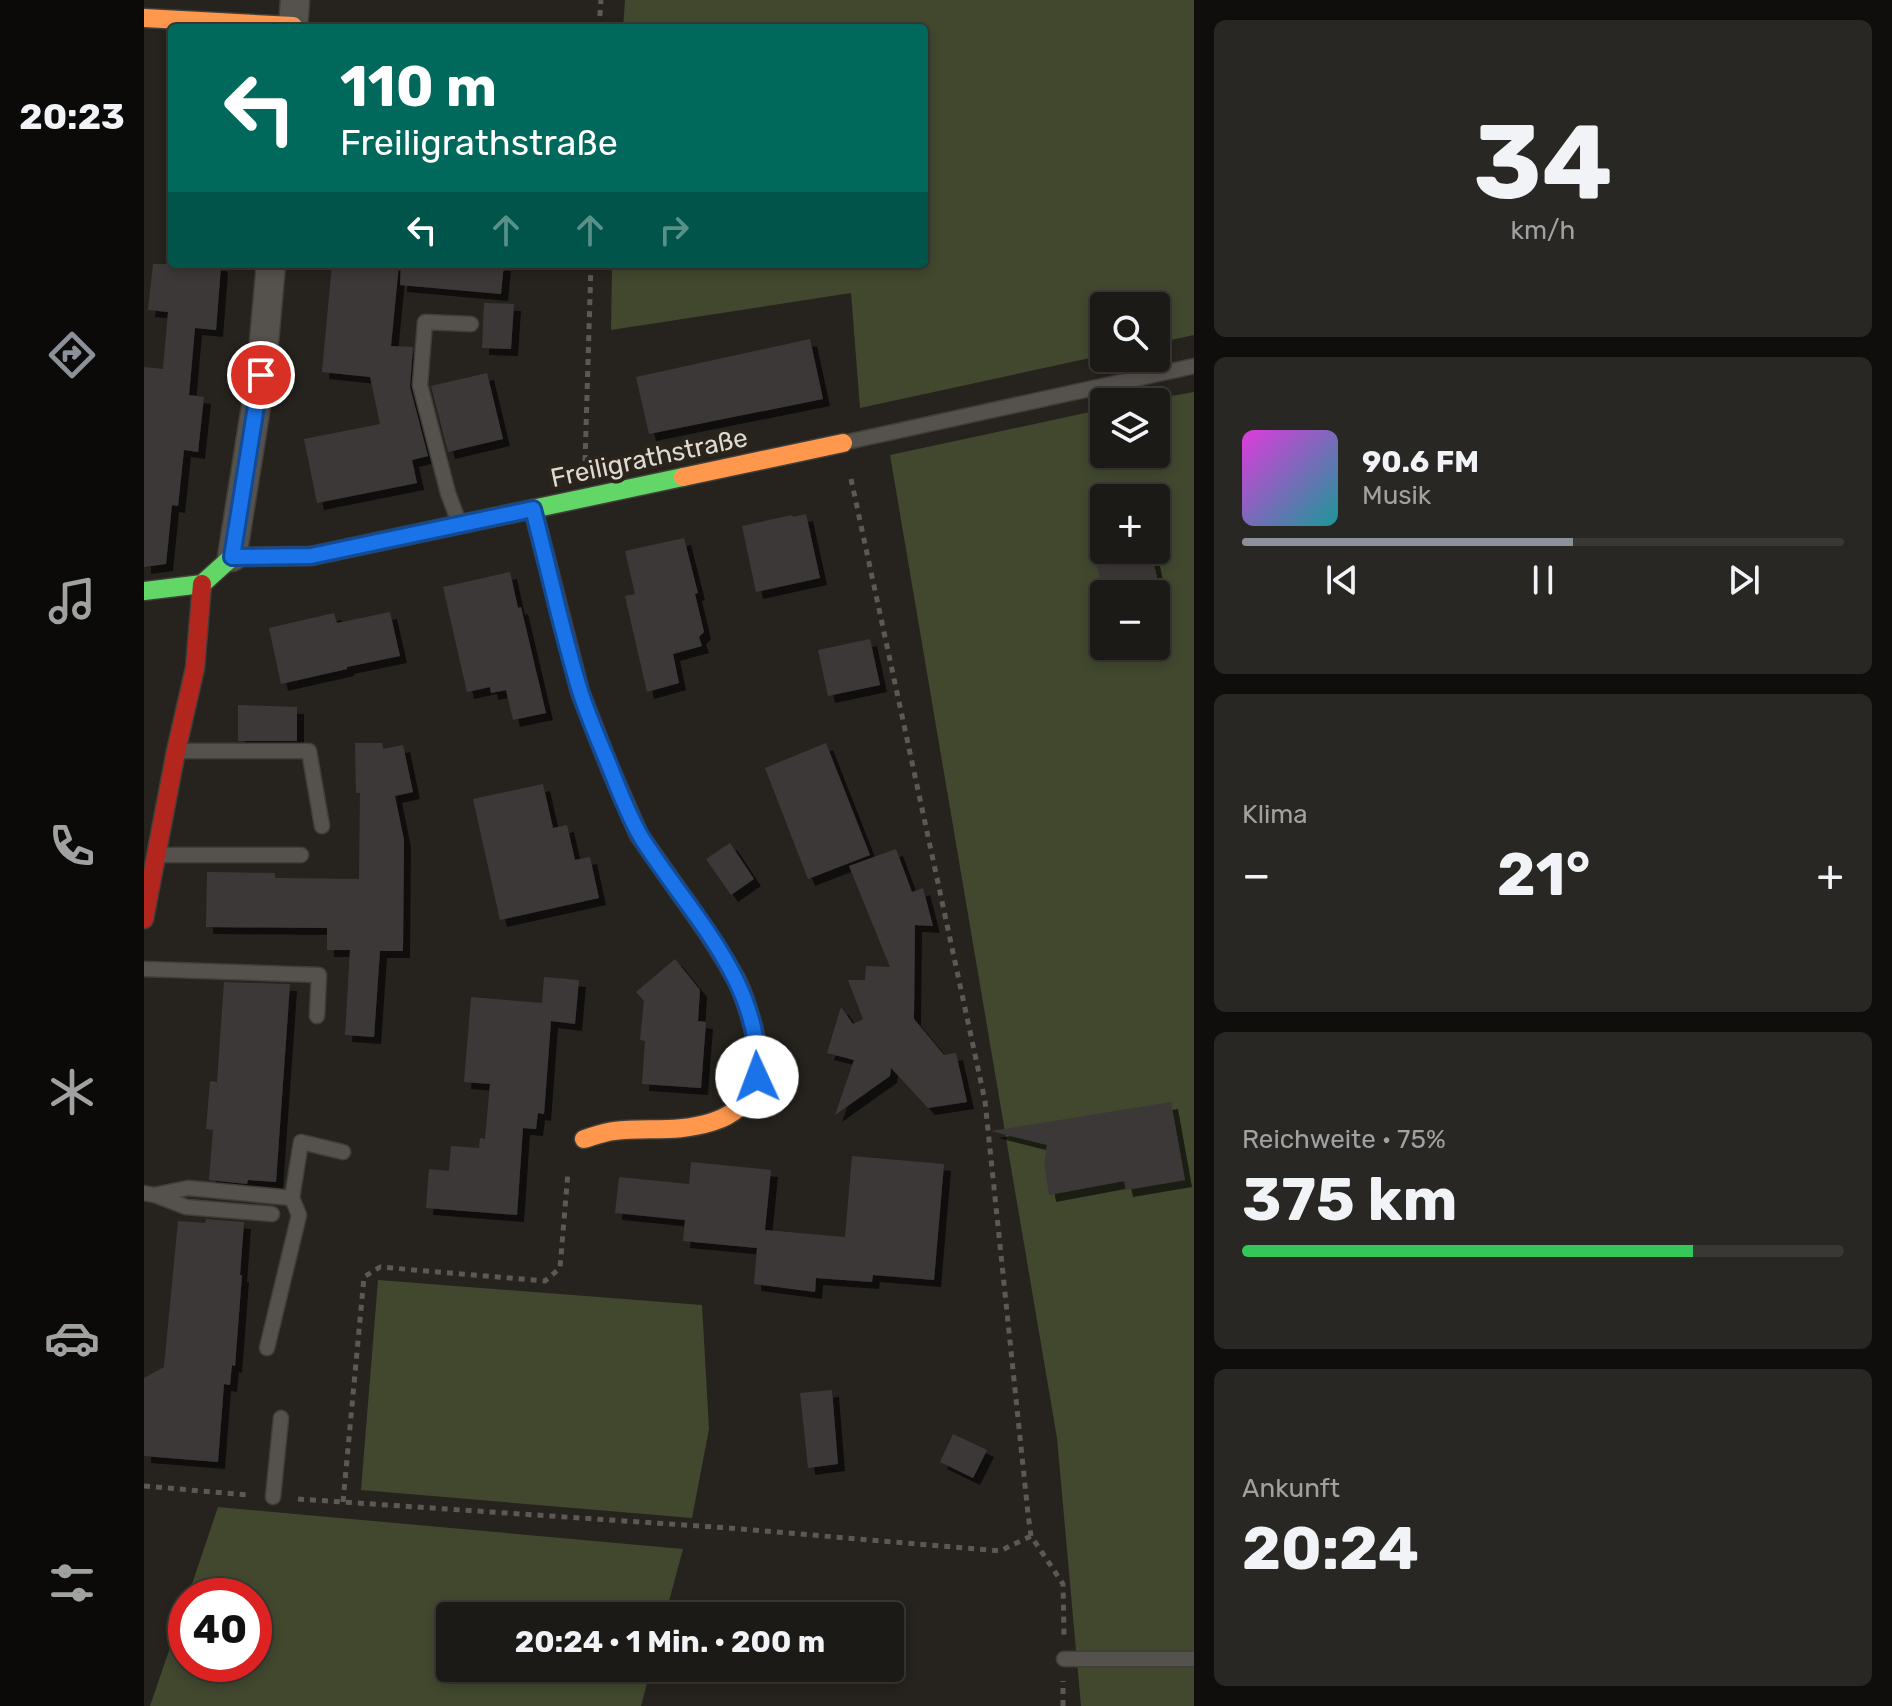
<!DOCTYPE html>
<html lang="de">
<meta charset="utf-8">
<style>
:root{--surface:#1c1a16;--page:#292723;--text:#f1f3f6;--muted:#a0a1a1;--line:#3a3835;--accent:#8c9099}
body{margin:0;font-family:Rubik,sans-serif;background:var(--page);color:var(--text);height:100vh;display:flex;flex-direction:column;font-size:30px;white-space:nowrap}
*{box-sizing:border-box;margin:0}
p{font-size:26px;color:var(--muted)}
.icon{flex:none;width:44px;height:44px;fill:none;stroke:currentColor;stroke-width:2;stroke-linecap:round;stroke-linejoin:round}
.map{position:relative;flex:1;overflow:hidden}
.panel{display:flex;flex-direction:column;gap:20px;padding:20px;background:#0f0e0c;width:698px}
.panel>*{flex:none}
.hud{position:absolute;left:24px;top:24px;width:760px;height:244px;border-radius:8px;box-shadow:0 4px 12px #0003,0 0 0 2px var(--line);background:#00695c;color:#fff;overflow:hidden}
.fabs{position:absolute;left:946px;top:292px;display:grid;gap:16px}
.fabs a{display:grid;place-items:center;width:80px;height:80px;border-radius:8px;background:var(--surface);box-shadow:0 4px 12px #0003,0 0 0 2px var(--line);font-size:40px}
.speed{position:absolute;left:24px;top:1578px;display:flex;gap:16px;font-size:40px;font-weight:700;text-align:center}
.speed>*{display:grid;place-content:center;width:104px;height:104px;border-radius:50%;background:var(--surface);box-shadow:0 4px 12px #0003,0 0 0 2px var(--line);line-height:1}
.speed .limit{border:12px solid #d22;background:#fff;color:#111}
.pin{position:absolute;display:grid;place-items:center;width:68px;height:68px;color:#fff;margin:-34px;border:4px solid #fff;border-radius:50%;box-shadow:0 2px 8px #0007}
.me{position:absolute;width:88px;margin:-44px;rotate:358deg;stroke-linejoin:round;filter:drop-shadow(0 0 6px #0008)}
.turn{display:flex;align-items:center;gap:28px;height:168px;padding:0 40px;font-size:36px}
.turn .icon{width:104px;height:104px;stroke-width:2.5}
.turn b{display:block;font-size:56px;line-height:68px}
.lanes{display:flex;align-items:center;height:76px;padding:0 40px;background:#0003;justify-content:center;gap:40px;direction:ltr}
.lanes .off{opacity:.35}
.big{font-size:60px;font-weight:700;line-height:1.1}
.panel .widget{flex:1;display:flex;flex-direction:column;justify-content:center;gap:12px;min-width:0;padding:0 28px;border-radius:12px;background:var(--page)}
.panel .dial{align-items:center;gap:0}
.dial b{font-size:104px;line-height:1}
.song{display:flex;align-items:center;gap:24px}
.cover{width:96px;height:96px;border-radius:12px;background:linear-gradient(135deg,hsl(300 70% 55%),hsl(180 70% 35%))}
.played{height:8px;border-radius:4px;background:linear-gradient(90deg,var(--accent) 55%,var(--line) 55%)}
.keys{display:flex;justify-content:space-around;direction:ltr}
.heat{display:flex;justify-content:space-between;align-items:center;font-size:44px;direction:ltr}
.charge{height:12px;border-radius:6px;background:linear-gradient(90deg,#34c759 75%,var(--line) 0)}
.trip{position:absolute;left:292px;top:1602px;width:468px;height:80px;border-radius:8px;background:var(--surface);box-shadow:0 4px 12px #0003,0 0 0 2px var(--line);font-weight:700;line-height:80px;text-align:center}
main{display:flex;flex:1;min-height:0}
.tab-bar{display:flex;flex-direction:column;width:144px;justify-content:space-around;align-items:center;background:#0b0a09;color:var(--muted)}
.tab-bar .icon{width:56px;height:56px}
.tab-bar .current{color:var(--accent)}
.tab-bar b{font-size:36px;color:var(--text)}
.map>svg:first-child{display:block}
.green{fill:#41482e;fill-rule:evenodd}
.building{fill:#3c3838;filter:url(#shadow)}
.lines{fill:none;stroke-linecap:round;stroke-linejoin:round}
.lane-casing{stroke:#403e39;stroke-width:17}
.street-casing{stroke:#403e39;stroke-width:31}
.fast-casing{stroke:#403e39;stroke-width:21}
.slow-casing{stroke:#403e39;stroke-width:21}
.jam-casing{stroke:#403e39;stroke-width:21}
.path{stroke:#5c5955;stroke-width:5;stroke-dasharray:6 6;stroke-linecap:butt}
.lane{stroke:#55524e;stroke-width:14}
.street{stroke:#55524e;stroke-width:28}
.fast{stroke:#63d668;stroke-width:18}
.slow{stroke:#ff974d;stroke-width:18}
.jam{stroke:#b3261e;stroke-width:18}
.route-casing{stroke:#114b97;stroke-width:20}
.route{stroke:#1a73e8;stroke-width:14}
.labels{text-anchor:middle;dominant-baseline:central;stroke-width:8;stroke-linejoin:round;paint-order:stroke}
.street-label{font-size:26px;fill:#ddd9d3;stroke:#2a241b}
</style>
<main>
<nav class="tab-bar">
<b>20:23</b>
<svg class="icon current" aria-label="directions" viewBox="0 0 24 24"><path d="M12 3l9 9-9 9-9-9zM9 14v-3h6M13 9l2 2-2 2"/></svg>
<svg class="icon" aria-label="music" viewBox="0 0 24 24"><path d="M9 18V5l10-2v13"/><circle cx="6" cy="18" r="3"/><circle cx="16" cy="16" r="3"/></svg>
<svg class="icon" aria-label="phone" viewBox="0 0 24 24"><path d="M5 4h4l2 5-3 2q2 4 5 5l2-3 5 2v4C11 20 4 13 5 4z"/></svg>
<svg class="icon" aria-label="climate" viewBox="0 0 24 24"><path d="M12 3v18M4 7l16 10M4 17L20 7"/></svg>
<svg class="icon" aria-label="car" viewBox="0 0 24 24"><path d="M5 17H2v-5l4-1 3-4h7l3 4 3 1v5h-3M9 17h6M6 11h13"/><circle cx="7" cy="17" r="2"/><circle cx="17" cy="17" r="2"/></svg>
<svg class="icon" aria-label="filters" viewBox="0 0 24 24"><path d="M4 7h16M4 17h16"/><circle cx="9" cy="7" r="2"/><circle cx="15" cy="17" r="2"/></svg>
</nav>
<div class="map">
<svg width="1050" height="1706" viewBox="0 0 1050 1706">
<defs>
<filter id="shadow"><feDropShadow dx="7" dy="7" stdDeviation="0" flood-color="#0009"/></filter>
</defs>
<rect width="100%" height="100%" fill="#26231e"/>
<!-- green -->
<g class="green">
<path d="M 481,0 L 1050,0 L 1050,335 L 1012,343 L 1012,306 L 960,306 L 960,355 L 716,408 L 707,293 L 467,330 L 468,264 L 780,264 L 780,28 L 479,28 Z"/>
<path d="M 1050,392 L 1050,1706 L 937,1706 L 913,1438 L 746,455 L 960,409 L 960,454 L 1012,454 L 1012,402 L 994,402 ZM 960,498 L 1012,498 L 1012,550 L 960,550 ZM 960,594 L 1012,594 L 1012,646 L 960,646 Z"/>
<path d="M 234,1280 L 558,1305 L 565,1429 L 548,1518 L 217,1490 Z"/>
<path d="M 74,1507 L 539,1549 L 521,1616 L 306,1616 L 306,1668 L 507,1668 L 497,1706 L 6,1706 L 42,1601 L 42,1664 L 110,1664 L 110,1596 L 44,1596 Z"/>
</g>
<!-- building -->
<g class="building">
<path d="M 9,264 L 75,264 L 77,266 L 72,330 L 51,328 L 45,395 L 60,397 L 54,452 L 40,450 L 34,506 L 28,505 L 22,564 L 0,567 L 0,367 L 19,369 L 24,312 L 4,310 Z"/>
<path d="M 188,264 L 255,264 L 247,346 L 269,347 L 266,387 L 284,456 L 268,460 L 273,483 L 173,503 L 160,439 L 236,424 L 226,377 L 178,372 Z"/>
<path d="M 257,264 L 360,264 L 357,294 L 256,285 Z"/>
<path d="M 340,303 L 370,304 L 367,349 L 338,348 Z"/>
<path d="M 666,339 L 679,399 L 505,434 L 492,377 Z"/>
<path d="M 343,373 L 359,439 L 304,452 L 287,386 Z"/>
<path d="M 662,514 L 676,578 L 612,592 L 598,526 L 648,515 L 649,517 Z"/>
<path d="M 540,538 L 554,593 L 551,594 L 560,632 L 555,637 L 558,646 L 529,654 L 535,683 L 503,692 L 481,596 L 491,594 L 481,551 Z"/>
<path d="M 950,550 L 1007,550 L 1013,578 L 958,590 Z"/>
<path d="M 366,572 L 374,608 L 377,607 L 402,713 L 369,720 L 362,690 L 347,693 L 346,687 L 323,692 L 299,587 Z"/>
<path d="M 246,612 L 256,656 L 203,667 L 203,669 L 137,684 L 125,628 L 190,613 L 193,623 Z"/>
<path d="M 726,639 L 736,685 L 684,696 L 674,650 Z"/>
<path d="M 94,705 L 153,707 L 153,741 L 94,741 Z"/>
<path d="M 211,743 L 238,743 L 239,749 L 259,745 L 269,792 L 251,796 L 260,840 L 259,951 L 236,951 L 230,1037 L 201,1035 L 206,950 L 183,950 L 183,928 L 62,927 L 63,872 L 131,873 L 131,878 L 215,879 L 216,793 L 212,793 Z"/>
<path d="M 682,743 L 726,855 L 664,879 L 621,768 Z"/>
<path d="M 399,784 L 409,828 L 423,825 L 431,860 L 446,857 L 455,898 L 356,920 L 329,799 Z"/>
<path d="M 586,843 L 610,879 L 587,895 L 562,859 Z"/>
<path d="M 752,849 L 768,892 L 779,888 L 789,926 L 771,925 L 770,1019 L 800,1055 L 812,1053 L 823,1102 L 784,1108 L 747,1068 L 746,1076 L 691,1115 L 710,1060 L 683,1053 L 697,1007 L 709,1024 L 719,1019 L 704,980 L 721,980 L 722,966 L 746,967 L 705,866 Z"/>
<path d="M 531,959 L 556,990 L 554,1021 L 562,1022 L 557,1088 L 498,1084 L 501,1041 L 496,1040 L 500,1001 L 492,992 Z"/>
<path d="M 400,977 L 435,980 L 431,1024 L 407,1021 L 400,1114 L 394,1113 L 392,1129 L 379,1128 L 373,1215 L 282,1208 L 285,1169 L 305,1171 L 307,1146 L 335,1148 L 336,1138 L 341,1139 L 346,1084 L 320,1082 L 327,997 L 398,1003 Z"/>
<path d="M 80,982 L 146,984 L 132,1182 L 104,1180 L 103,1184 L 65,1180 L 69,1130 L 62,1129 L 66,1081 L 73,1082 Z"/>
<path d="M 1027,1102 L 1041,1180 L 982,1190 L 980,1181 L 905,1195 L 900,1163 L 903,1145 L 847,1131 Z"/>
<path d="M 708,1156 L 800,1164 L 790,1280 L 729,1275 L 728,1282 L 672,1278 L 671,1292 L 610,1284 L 613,1248 L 539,1241 L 541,1220 L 471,1213 L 475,1177 L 545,1184 L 547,1162 L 627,1170 L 621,1230 L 701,1237 Z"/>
<path d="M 62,1219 L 100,1222 L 96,1275 L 98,1275 L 91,1366 L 88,1365 L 86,1385 L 80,1384 L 74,1462 L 0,1456 L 0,1378 L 20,1367 L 34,1221 L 61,1223 Z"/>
<path d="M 688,1390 L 694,1464 L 664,1468 L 656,1393 Z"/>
<path d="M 809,1434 L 843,1450 L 829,1478 L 796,1462 Z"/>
</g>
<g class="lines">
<!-- lane casing -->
<g class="lane-casing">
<g id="lane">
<path d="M 703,442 L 1050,366"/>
<path d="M 314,520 L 304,493 L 276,385 L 281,322 L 327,324"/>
<path d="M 34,751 L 165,751 L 178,826"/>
<path d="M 16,855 L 157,855"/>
<path d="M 0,969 L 175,975 L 173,1016"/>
<path d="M 0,1193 L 10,1195 L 44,1188 L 148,1198"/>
<path d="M 11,1195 L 42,1207 L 128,1214"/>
<path d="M 123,1348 L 155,1215 L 148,1198 L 157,1142 L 199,1152"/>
<path d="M 129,1497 L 137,1418"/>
<path d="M 920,1659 L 1050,1659"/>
</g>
</g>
<!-- street casing -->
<g class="street-casing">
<g id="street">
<path d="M 149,28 L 151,0"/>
<path d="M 88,557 L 117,375 L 127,264"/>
</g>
</g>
<!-- fast casing -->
<g class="fast-casing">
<path id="fast" d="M 0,591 L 58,584 L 88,557 L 167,556 L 539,477"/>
</g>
<!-- slow casing -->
<g class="slow-casing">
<g id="slow">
<path d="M 0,18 L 149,26"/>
<path d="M 539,477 L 699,443"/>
<path d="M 440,1139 C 450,1136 460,1132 470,1131 C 504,1127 533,1133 568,1122 C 614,1108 619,1068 609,1027 C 605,1012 600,995 593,981 C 580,957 565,934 550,913"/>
</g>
</g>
<!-- jam casing -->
<g class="jam-casing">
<g id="jam">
<path d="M 389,509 L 436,692 L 465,766 L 495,835 L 550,913"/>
<path d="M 0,919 L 32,751 L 51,668 L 58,584"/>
</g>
</g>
<!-- path -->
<g class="path">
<path d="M 455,28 L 457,0"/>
<path d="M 441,461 L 447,264"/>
<path d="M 707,479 L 841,1101 L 884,1514 L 887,1536 L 919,1584 L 920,1635"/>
<path d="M 0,1486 L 104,1495"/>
<path d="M 154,1499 L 585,1528 L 856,1551 L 887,1536"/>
<path d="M 199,1502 L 220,1277 L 236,1267 L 401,1281 L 416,1268 L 424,1172"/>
<path d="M 919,1706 L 919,1681"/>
</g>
<!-- lane -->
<use href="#lane" class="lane"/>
<!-- street -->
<use href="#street" class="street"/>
<!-- fast -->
<use href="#fast" class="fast"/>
<!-- slow -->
<use href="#slow" class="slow"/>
<!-- jam -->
<use href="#jam" class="jam"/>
</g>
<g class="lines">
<!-- route casing -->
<g class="route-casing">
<path id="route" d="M 117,375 L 88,557 L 167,556 L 389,509 C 405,570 418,632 436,691 C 444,716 455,741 465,765 C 474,788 484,815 497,837 C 543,911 620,983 613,1077"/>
</g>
<!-- route -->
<use href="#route" class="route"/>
</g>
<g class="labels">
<!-- street labels -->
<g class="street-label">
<text transform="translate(505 458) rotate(-12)">Freiligrathstraße</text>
</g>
</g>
</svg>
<div class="fabs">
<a><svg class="icon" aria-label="search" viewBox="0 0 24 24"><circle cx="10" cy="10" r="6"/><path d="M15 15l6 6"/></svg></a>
<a><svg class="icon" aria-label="layers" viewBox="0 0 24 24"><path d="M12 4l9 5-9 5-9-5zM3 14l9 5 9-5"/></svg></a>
<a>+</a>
<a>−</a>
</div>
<div class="speed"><div class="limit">40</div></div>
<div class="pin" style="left:117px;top:375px;background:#d93025"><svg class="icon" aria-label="arrive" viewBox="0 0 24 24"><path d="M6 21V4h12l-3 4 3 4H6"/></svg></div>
<svg class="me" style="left:613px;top:1077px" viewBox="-20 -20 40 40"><circle r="19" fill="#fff"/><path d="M0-13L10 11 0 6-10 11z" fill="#1a73e8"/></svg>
<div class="trip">20:24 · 1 Min. · 200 m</div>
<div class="hud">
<div class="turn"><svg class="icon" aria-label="left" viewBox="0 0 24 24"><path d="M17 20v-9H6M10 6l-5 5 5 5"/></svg><div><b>110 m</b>Freiligrathstraße</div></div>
<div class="lanes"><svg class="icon" aria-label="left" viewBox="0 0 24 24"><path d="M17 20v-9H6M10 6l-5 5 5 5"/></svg><svg class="icon off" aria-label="ahead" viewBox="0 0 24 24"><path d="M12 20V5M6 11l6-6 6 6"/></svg><svg class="icon off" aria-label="ahead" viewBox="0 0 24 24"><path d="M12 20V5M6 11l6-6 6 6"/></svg><svg class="icon off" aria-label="right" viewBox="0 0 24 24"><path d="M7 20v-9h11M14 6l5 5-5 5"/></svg></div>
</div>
</div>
<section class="panel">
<div class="widget dial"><b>34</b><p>km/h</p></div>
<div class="widget">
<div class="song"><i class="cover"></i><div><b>90.6 FM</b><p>Musik</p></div></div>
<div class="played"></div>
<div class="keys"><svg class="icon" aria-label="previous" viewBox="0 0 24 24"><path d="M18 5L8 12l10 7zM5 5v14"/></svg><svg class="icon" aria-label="pause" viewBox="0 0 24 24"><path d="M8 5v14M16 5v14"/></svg><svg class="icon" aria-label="next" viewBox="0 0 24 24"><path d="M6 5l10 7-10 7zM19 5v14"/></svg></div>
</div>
<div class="widget"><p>Klima</p>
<div class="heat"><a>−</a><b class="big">21°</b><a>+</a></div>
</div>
<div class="widget"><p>Reichweite · 75%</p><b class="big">375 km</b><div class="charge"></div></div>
<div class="widget"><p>Ankunft</p><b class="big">20:24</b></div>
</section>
</main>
